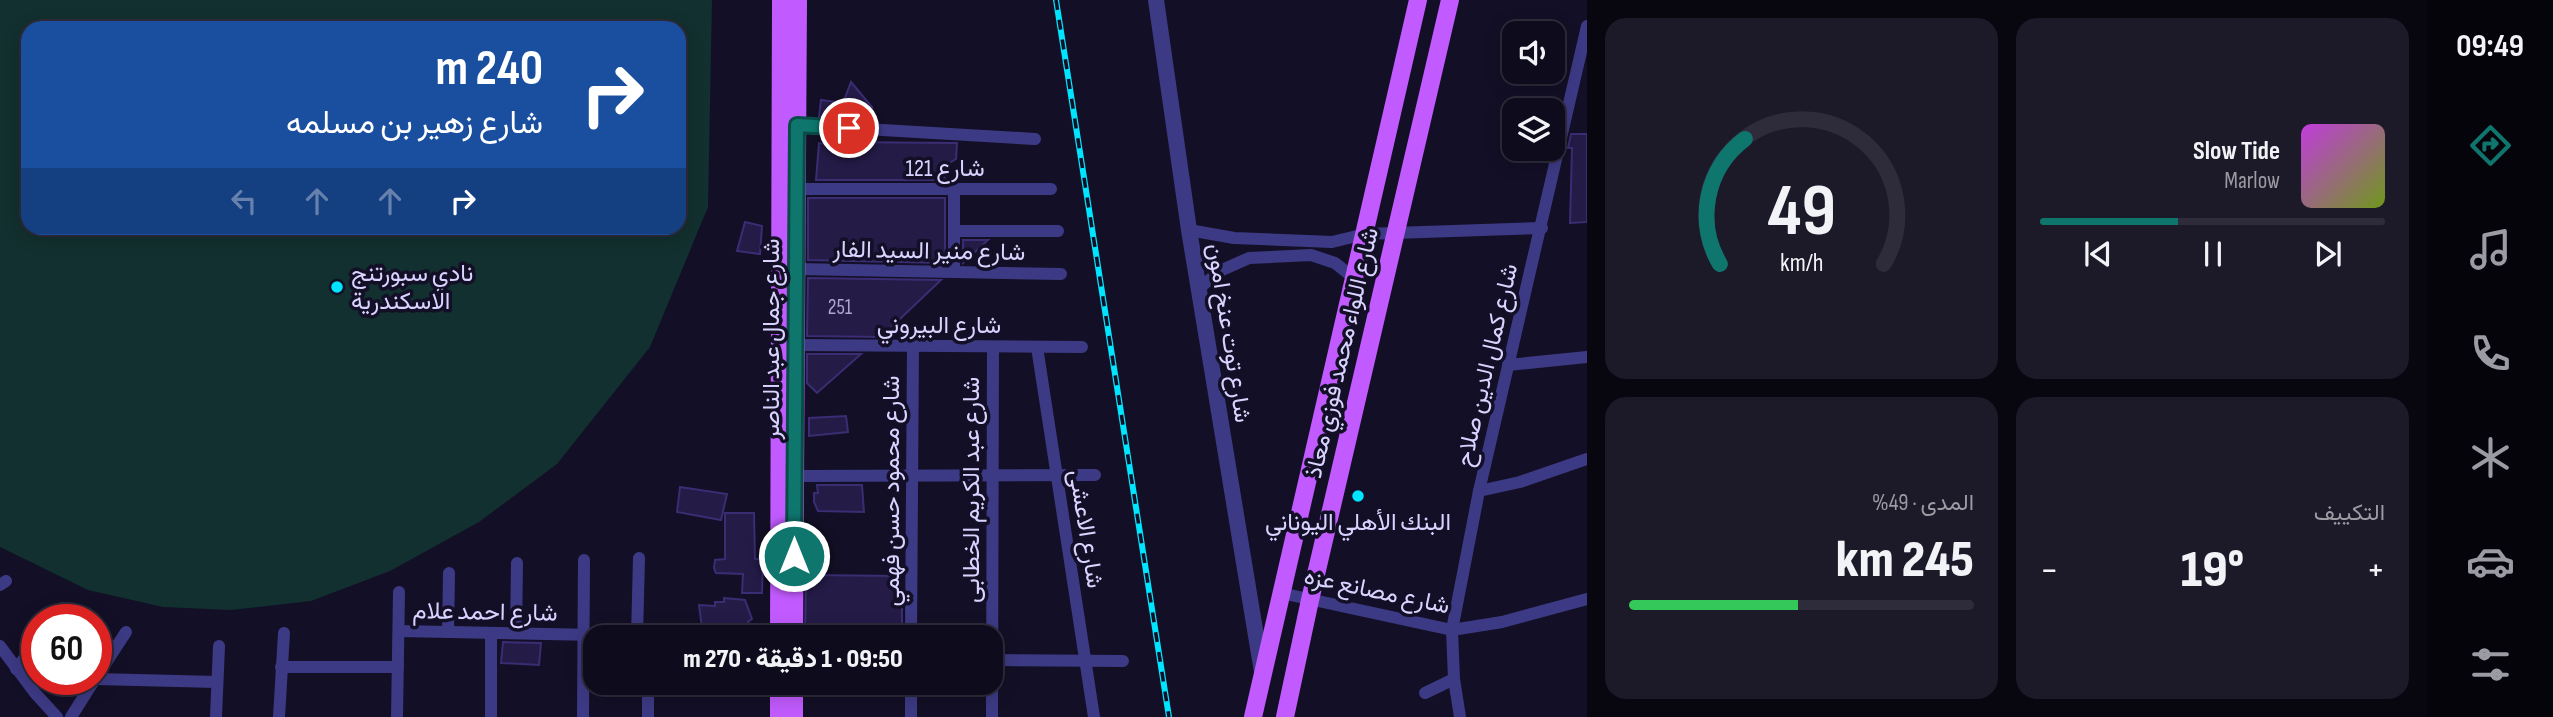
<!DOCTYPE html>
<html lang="ar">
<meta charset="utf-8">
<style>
:root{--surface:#0e0b1c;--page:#1c1929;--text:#f1f3f6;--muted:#9b9ba3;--line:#2e2b3b;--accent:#0f766e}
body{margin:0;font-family:"Sofia Sans Condensed",Vazirmatn,sans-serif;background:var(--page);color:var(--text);direction:rtl;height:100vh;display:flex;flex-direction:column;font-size:26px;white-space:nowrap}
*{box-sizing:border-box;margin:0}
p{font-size:23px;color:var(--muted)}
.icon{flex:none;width:38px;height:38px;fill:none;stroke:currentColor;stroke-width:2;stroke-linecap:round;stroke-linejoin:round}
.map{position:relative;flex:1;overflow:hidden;direction:ltr}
.sheet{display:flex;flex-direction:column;gap:18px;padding:18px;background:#08060f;width:840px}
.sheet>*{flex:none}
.guide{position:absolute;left:21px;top:21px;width:665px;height:214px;border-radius:21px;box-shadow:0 4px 18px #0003,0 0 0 2px var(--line);direction:rtl;background:#1a4fa0;color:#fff;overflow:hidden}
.tools{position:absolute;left:1502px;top:21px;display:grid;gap:14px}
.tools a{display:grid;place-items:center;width:63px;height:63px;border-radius:14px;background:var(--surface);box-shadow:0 4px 18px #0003,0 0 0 2px var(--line);font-size:35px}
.speed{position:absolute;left:21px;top:604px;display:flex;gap:14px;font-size:35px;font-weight:700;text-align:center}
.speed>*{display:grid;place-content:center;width:91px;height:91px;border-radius:50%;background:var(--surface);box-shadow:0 4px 18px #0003,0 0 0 2px var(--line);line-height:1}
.speed .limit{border:10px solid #d22;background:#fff;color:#111}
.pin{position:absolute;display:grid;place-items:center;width:60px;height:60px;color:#fff;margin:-30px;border:4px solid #fff;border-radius:50%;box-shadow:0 2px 7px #0007}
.me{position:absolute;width:77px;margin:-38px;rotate:0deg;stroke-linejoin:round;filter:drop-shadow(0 0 5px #0008)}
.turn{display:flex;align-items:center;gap:24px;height:147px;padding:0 28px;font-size:32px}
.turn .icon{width:91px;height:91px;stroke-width:2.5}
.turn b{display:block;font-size:49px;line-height:60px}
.lanes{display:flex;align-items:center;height:66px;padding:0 28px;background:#0003;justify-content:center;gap:35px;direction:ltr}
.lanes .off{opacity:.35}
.big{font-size:52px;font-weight:800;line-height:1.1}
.sheet .tile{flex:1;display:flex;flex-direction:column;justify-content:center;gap:10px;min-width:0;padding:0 24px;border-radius:21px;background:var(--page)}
.sheet .dial{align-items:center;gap:0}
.dial svg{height:182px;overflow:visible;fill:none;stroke:var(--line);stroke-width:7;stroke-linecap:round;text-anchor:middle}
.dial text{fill:var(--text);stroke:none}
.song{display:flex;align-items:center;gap:21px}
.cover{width:84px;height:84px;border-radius:10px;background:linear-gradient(135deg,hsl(290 70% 55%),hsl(80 70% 35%))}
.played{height:7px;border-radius:4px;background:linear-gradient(90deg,var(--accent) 40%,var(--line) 40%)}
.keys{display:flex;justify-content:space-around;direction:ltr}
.heat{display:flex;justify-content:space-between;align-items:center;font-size:38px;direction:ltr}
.charge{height:10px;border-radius:5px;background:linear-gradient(90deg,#34c759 49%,var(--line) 0)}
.sheet .tiles{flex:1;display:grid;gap:18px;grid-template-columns:repeat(2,1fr)}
.trip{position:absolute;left:583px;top:625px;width:420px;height:70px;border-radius:21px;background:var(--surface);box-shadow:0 4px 18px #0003,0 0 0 2px var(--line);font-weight:800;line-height:70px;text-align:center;direction:rtl}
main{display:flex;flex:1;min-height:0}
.dock{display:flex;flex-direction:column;width:126px;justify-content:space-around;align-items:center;background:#06040b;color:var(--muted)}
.dock .icon{width:49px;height:49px}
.dock .current{color:var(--accent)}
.dock b{font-size:32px;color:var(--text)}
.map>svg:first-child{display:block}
.green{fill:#12302f;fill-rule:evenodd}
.building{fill:#241b47;stroke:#3b2d73;stroke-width:2}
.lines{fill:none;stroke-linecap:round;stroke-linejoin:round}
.minor{stroke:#3d3a85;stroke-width:12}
.tertiary{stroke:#3d3a85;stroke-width:16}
.primary{stroke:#c25bff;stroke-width:18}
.rail-casing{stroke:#00e5ff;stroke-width:6}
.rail{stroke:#130f26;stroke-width:3.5;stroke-dasharray:10;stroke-linecap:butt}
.route-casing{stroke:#0a4d48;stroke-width:18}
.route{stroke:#0f766e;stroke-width:12}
.poi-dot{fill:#00e5ff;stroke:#130f26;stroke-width:2.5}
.labels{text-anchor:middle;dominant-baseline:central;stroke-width:7;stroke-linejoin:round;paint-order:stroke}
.number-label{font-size:21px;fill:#aca6d1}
.street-label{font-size:24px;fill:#d9d4ff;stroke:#130f26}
.poi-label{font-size:24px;fill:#d9d4ff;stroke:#130f26;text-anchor:start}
</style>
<main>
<nav class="dock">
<b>09:49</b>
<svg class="icon current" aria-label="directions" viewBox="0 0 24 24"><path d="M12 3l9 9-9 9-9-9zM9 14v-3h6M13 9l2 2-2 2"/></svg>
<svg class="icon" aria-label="music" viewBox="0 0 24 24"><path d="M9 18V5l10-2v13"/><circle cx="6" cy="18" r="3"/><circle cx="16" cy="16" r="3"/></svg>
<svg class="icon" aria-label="phone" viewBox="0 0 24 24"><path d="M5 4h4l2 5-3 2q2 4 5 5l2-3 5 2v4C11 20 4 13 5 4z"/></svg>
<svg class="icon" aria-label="climate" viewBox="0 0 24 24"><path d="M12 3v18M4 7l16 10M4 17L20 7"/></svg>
<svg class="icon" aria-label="car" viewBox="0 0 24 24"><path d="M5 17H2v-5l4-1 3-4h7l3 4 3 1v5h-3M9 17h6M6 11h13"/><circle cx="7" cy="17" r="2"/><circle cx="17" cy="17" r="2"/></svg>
<svg class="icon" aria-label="filters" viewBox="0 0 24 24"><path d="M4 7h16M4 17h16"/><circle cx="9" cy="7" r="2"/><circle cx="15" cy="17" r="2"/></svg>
</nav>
<section class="sheet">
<div class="tiles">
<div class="tile">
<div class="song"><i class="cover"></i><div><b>Slow Tide</b><p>Marlow</p></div></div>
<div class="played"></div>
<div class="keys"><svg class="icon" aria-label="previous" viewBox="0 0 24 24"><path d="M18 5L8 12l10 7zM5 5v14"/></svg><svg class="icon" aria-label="pause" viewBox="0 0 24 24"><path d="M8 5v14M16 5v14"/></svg><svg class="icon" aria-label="next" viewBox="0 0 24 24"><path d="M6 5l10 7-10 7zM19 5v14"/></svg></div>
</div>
<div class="tile dial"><svg viewBox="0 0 100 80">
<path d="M14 69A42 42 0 1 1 86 69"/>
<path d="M14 69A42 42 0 0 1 25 14" stroke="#0f766e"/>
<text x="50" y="56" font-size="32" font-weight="700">49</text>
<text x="50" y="72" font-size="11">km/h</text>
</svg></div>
<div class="tile"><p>التكييف</p>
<div class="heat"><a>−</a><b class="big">19°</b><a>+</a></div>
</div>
<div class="tile"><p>المدى · 49%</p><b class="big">245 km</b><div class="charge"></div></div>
</div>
</section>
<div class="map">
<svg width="1587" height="717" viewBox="0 0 1587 717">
<rect width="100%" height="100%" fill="#130f26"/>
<!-- green -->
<path class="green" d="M 0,0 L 712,0 L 708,207 L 650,347 L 557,464 L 479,522 L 390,571 L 311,601 L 231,610 L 163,607 L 88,590 L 0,547 ZM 28,28 L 679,28 L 679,228 L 28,228 Z"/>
<!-- building -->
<g class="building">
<path d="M 851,82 L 872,107 L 874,121 L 819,117 L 821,100 L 843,103 Z"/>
<path d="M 1571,134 L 1587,134 L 1587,222 L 1570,223 L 1572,148 L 1568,148 Z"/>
<path d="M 836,142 L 957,143 L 956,159 L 943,167 L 945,180 L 816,180 L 819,143 L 836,145 Z"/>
<path d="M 808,198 L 945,198 L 945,263 L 808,260 Z"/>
<path d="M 745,222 L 762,226 L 760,254 L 737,251 Z"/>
<path d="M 963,240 L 988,240 L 963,263 Z"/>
<path d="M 808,278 L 941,280 L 881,337 L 807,336 Z"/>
<path d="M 807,354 L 861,354 L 817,393 L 807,383 Z"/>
<path d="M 846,416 L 848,432 L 809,436 L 809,418 Z"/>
<path d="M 817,485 L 862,485 L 864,512 L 818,511 L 814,502 L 814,493 L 818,493 Z"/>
<path d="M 680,487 L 727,494 L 721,520 L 677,512 Z"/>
<path d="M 725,513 L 754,513 L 755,559 L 763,559 L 762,593 L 742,593 L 743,574 L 716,573 L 714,568 L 715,560 L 725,559 Z"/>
<path d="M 806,575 L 899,576 L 898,603 L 902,605 L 902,637 L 805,637 Z"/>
<path d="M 724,598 L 745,600 L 752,619 L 748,622 L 750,631 L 709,631 L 702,628 L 699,605 L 715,606 L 715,602 L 724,602 Z"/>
<path d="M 503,642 L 541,643 L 539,665 L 501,663 Z"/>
</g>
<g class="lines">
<!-- minor -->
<g class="minor">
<path d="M 798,125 L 1035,139"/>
<path d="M 798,189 L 1051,189"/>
<path d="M 1189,230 L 1234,238 L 1332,242 L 1365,234 L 1542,228"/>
<path d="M 954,231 L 1058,231"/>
<path d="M 796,269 L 1061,274"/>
<path d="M 954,272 L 954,189"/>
<path d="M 1199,288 L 1222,270 L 1249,258 L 1311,255 L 1335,263 L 1354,278"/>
<path d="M 796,345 L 1082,347"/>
<path d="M 1037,347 L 1094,717"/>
<path d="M 1508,365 L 1587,357"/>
<path d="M 795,476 L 1095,475"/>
<path d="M 1479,491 L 1520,482 L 1587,459"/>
<path d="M 0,585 L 6,581"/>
<path d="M 1281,593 L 1452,630 L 1502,622 L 1587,599"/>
<path d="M 54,620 L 63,608"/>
<path d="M 399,631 L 697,637"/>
<path d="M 448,632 L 449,573"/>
<path d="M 516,633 L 517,563"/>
<path d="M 637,636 L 639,558"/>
<path d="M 911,637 L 913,346"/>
<path d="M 0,646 L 35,693 L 57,717"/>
<path d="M 990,660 L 1123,661"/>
<path d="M 281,667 L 398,667"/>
<path d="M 16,669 L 37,642"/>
<path d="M 96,678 L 126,632"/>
<path d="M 96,679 L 217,682"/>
<path d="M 1425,693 L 1454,679"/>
<path d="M 71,717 L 95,679"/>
<path d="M 216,717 L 219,646"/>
<path d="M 279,717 L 284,633"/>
<path d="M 397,717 L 399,592"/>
<path d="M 491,717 L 491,633"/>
<path d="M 583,717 L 584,560"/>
<path d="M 648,717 L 648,682"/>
<path d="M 911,717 L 911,682"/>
<path d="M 992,717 L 993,347"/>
<path d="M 1460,717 L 1454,679 L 1452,630 L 1479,491 L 1587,26"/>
</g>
<!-- tertiary -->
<path class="tertiary" d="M 1156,0 L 1189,230 L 1262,672"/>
<!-- primary -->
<g class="primary">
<path d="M 779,637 L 781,0"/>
<path d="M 794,637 L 798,0"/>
<path d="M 779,717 L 779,682"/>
<path d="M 794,717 L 794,682"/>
<path d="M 1253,717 L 1418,0"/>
<path d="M 1285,717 L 1310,600 L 1450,0"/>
</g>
<!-- rail casing -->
<g class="rail-casing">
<path id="rail" d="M 1056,0 L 1169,717"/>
</g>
<!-- rail -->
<use href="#rail" class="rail"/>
</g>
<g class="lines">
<!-- route casing -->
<g class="route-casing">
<path id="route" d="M 794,556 L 797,125 L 849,128"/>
</g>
<!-- route -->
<use href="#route" class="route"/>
</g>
<!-- markers -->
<g class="poi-dot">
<circle cx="337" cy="287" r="7"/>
<circle cx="1358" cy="496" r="7"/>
</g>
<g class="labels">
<!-- number labels -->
<g class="number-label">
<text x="840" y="307">251</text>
</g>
<!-- street labels -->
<g class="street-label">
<text x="945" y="168">شارع 121</text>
<text transform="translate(929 251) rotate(1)">شارع منير السيد الفار</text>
<text x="939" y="325">شارع البيروني</text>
<text transform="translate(1229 333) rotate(81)">شارع توت عنخ امون</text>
<text transform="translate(771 339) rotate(-90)">شارع جمال عبد الناصر</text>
<text transform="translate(1342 353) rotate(-77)">شارع اللواء محمد فوزي معاذ</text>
<text transform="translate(1487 365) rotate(-77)">شارع كمال الدين صلاح</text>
<text transform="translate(971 490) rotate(-90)">شارع عبد الكريم الخطابى</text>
<text transform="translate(891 491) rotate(-90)">شارع محمود حسن فهمي</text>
<text transform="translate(1086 529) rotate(81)">شارع الاعشى</text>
<text transform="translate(1377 591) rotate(12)">شارع مصانع عزه</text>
<text transform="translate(485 612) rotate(1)">شارع احمد علام</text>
</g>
<!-- poi labels -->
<g class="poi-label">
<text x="351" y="273">نادي سبورتنج<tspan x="351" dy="28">الاسكندرية</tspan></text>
<text x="1358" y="522" text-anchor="middle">البنك الأهلي اليوناني</text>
</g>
</g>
</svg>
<div class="tools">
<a><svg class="icon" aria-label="sound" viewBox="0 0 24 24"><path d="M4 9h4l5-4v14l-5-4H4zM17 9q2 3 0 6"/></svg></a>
<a><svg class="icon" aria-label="layers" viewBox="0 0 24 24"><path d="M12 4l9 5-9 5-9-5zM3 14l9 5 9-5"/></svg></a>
</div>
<div class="speed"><div class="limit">60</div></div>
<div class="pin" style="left:849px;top:128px;background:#d93025"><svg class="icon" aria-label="arrive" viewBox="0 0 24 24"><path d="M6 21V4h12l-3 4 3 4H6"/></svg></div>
<svg class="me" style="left:794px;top:556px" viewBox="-20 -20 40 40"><circle r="17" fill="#0f766e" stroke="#fff" stroke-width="3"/><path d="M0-11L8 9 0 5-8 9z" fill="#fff"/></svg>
<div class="trip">09:50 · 1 دقيقة · 270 m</div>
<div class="guide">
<div class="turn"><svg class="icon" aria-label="right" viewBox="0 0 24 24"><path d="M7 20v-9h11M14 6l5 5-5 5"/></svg><div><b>240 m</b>شارع زهير بن مسلمه</div></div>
<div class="lanes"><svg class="icon off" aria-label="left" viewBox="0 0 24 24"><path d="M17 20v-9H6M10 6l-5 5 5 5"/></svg><svg class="icon off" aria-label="ahead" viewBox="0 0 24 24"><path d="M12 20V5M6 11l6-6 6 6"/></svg><svg class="icon off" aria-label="ahead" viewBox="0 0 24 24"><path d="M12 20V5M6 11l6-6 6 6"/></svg><svg class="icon" aria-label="right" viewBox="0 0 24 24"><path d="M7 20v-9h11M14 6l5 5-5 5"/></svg></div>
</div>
</div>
</main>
